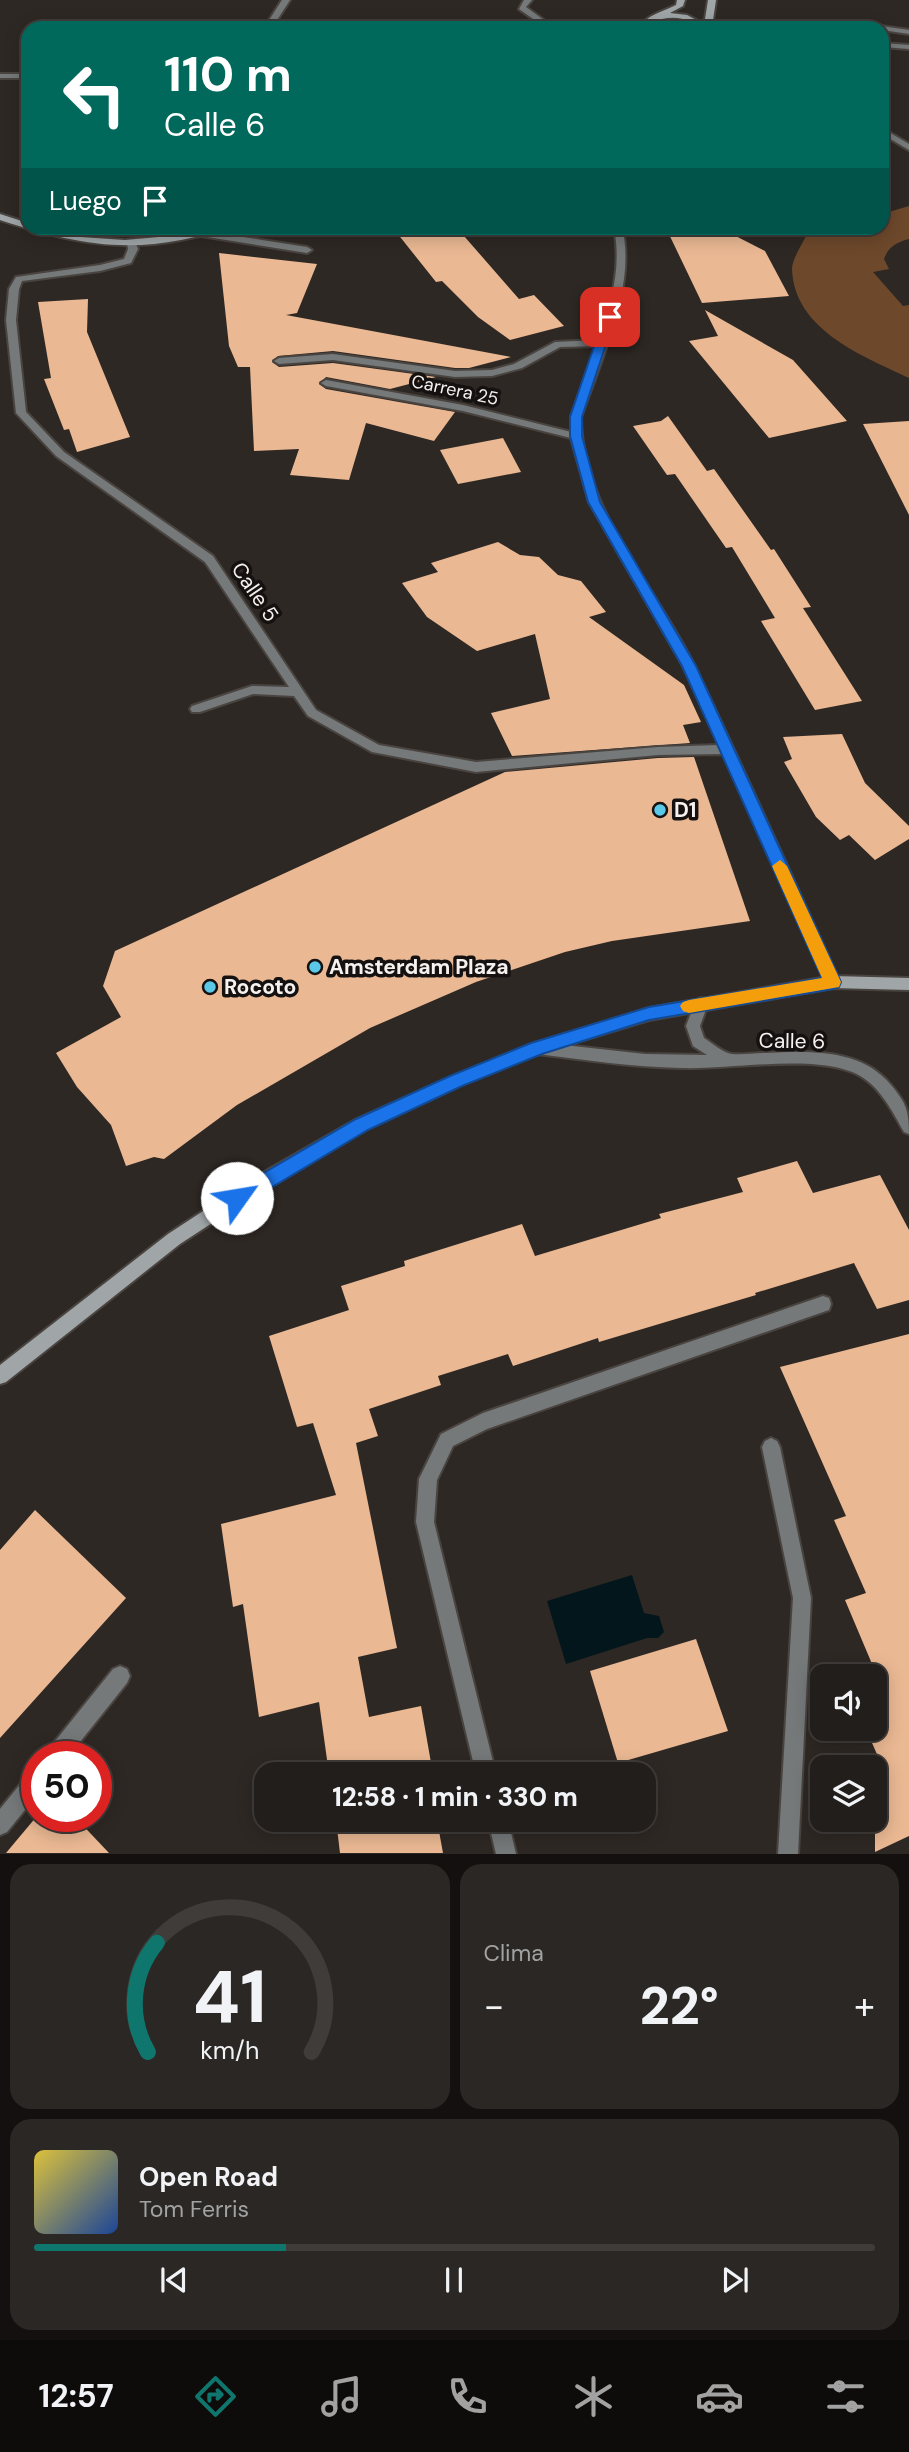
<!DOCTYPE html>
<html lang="es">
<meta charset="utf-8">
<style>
:root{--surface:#221e1b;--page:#2a2724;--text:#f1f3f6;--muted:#a2a2a3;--line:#3f3c3a;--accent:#0f766e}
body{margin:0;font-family:"DM Sans",sans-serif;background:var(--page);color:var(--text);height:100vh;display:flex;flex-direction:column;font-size:26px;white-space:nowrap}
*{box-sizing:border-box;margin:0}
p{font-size:23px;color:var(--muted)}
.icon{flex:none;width:38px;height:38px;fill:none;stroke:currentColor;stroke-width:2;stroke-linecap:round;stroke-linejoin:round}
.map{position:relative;height:1854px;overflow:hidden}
.details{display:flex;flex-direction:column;gap:10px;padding:10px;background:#13100f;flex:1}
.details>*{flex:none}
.top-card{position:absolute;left:21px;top:21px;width:868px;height:214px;border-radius:21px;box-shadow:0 4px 18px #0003,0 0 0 2px var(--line);background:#00695c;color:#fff;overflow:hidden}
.tools{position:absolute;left:810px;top:1664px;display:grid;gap:14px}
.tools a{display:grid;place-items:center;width:77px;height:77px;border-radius:14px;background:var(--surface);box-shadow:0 4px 18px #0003,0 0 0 2px var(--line);font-size:35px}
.speed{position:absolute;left:21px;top:1741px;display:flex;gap:14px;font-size:35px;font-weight:700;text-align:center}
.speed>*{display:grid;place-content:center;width:91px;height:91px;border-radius:50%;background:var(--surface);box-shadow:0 4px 18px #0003,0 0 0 2px var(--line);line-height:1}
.speed .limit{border:10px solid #d22;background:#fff;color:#111}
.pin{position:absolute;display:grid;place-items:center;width:60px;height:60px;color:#fff;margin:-30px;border-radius:14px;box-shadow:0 4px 10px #0006}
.me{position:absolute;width:77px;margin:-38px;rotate:58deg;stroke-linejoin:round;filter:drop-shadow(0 0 5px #0008)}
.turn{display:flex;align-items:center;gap:24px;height:147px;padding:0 28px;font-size:32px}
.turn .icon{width:91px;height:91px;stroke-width:2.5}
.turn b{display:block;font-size:49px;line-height:60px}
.then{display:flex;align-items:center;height:66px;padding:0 28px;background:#0003;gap:14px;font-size:26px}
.big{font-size:52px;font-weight:800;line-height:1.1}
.details .widget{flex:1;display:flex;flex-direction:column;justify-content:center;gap:10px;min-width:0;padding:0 24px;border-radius:21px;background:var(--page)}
.details .dial{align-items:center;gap:0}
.dial svg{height:182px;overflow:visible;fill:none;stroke:var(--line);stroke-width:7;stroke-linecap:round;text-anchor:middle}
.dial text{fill:var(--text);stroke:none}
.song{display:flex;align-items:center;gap:21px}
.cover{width:84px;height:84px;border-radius:10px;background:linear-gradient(135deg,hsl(50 70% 55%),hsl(220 70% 35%))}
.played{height:7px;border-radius:4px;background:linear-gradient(90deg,var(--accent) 30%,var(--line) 30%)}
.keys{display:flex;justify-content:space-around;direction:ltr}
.heat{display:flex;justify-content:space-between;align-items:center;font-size:38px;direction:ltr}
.details .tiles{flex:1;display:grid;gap:10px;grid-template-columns:1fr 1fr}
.widget:last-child{grid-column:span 2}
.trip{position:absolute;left:254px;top:1762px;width:402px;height:70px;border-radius:21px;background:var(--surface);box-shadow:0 4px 18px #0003,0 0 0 2px var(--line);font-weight:800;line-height:70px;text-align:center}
.dock{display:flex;height:112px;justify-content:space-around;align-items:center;background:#0e0c0b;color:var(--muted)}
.dock .icon{width:49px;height:49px}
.dock .current{color:var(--accent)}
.dock b{font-size:32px;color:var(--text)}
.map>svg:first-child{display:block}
.green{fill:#6d482b}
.water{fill:#02161c}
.building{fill:#eab893}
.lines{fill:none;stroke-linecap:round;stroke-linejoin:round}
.lane-casing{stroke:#4a4440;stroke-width:4}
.street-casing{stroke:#4a4440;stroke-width:4}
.secondary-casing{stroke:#4a4440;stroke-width:4}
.lane{fill:#75797a;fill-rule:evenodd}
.street{fill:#75797a;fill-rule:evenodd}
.secondary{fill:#a0a6a8;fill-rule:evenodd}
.route{fill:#1a73e8;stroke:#114b97;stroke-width:2}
.slow{fill:#f59e0b}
.poi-dot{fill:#5ac8e6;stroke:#141110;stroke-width:2.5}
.labels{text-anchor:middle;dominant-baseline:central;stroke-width:7;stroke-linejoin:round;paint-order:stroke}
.far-street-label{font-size:18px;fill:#f5f1ee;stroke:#141110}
.street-label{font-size:21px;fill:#f5f1ee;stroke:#141110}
.poi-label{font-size:21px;font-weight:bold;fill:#f5f1ee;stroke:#141110;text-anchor:start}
</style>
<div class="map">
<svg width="909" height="1854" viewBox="0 0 909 1854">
<rect width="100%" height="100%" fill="#2e2824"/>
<!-- green -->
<path class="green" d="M 909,206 L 909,239 C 897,242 888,247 884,259 L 889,269 L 873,272 L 903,306 L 909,305 L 909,378 C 863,356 794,330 792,269 C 792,259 803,243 807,234 L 831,228 L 882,228 L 882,214 Z"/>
<!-- water -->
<path class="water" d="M 632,1575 L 644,1613 L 659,1616 L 664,1632 L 658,1638 L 647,1638 L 566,1664 L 547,1601 Z"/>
<!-- building -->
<g class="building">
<path d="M 393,228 L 457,228 L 519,299 L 534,295 L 564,326 L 510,340 L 478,317 L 442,281 L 436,282 Z"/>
<path d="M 666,228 L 720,228 L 765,251 L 789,296 L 702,303 Z"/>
<path d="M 219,253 L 317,264 L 297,313 L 286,315 L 511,357 L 469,368 L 455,368 L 333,351 L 278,356 L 272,362 L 279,367 L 333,363 L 436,377 L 390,389 L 326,377 L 319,384 L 326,389 L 455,412 L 434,441 L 366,423 L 349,480 L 290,475 L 299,449 L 254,451 L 250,367 L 238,367 L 229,346 Z"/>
<path d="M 88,299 L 87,332 L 130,437 L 77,452 L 69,429 L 64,430 L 44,379 L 51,378 L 38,302 Z"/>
<path d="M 705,310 L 793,360 L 847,421 L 769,438 L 689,341 L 718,336 Z"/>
<path d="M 668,416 L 707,471 L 714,469 L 771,550 L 774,549 L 811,607 L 803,608 L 862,701 L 815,710 L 761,621 L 775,618 L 732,547 L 726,548 L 675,474 L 667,475 L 633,426 L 661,421 Z"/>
<path d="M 909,421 L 909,515 L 863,424 Z"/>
<path d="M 503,438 L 521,472 L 458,484 L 440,450 Z"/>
<path d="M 498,542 L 520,555 L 539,557 L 558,575 L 581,581 L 606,612 L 589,617 L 684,685 L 701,722 L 683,725 L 690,743 L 512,756 L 491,713 L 550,699 L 535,634 L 477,651 L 427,617 L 402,583 L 438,572 L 431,563 Z"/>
<path d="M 842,734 L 865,783 L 909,826 L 909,839 L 875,860 L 849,835 L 840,840 L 816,817 L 784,762 L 792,759 L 783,737 Z"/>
<path d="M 694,757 L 750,921 L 612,941 L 565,952 L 476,982 L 370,1028 L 237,1105 L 164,1159 L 154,1157 L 126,1166 L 111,1125 L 77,1087 L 56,1053 L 121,1017 L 103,986 L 115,951 L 505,772 L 658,758 Z"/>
<path d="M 797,1161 L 813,1193 L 880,1175 L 909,1230 L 909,1300 L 877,1309 L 854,1263 L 755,1293 L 756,1295 L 599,1342 L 598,1338 L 513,1366 L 508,1354 L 438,1376 L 441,1385 L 369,1409 L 378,1436 L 356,1443 L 397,1648 L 358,1657 L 369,1717 L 421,1706 L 433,1774 L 329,1774 L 319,1702 L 259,1717 L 243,1604 L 233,1607 L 221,1524 L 336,1495 L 313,1423 L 297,1427 L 269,1336 L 349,1310 L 341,1286 L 405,1266 L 404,1261 L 522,1224 L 535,1256 L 661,1218 L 659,1214 L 743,1192 L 737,1178 Z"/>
<path d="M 909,1334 L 909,1836 L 875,1852 L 875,1780 L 886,1775 L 866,1729 L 875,1729 L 875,1671 L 845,1600 L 866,1593 L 834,1520 L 846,1516 L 780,1367 Z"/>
<path d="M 35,1510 L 126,1598 L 0,1738 L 0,1550 Z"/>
<path d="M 696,1639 L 728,1731 L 618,1763 L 590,1671 Z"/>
<path d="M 37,1816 L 74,1816 L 109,1853 L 6,1853 Z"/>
<path d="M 336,1820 L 437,1820 L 443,1853 L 340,1853 Z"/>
</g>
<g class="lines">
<!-- lane casing -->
<g class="lane-casing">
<g id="lane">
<path d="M 524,0 L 532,0 L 526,7 L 555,28 L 546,28 L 519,9 Z"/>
<path d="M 867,24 L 909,30 L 909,34 L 882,30 L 882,28 L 841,28 Z"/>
<path d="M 882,128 L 909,144 L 909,150 L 882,134 Z"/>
<path d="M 198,230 L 307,247 L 312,250 L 307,253 L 195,235 L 195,231 Z"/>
</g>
</g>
<!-- street casing -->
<g class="street-casing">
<g id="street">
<path d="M 282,0 L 290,0 L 272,28 L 264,28 Z"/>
<path d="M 882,43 L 909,45 L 909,49 L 882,47 Z"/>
<rect x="0" y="74" width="28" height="4"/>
<path d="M 614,228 L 622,228 C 637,285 600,362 581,417 C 581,510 658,589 696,669 C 746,773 792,878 840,982 L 838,986 L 828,986 L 826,982 L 723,754 L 658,755 L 476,772 L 372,752 L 308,716 L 294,696 L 253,694 L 200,712 L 192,712 L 190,709 L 192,706 L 252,686 L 289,687 L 205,562 L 56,456 L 16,413 L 6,320 L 9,289 L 16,277 L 100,265 L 124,259 L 128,249 L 127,243 L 135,241 L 138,249 L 131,263 L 100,271 L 22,281 L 19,289 L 16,320 L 26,412 L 64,452 L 213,556 L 316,710 L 379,745 L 476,762 L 658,747 L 719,745 L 683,666 L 589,502 L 571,438 L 463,411 L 326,386 L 321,383 L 326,380 L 463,405 L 571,432 L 571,417 L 596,346 L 560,347 L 522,368 L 492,376 L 455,377 L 333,360 L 279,364 L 274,361 L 279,358 L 333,354 L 455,371 L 492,370 L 514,364 L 555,342 L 598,340 C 611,302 622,269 614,228 Z"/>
<path d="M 701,998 L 706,1000 L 708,1004 L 700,1026 L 704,1038 C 712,1043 723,1053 732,1054 C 742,1055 754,1053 765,1053 C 808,1051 861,1048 891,1085 C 906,1103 909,1110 909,1134 L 904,1132 C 893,1112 881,1089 862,1077 C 822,1052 729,1070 681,1068 C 633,1067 585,1060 537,1054 L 532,1052 L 530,1048 L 532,1044 L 537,1042 L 645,1054 L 707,1055 L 693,1046 L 686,1026 L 696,1000 Z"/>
<path d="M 823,1296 L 829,1298 L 831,1304 L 829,1310 L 487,1429 L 453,1446 L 437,1480 L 434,1522 L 496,1774 L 476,1774 L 416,1522 L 419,1479 L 441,1434 L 483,1413 Z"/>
<path d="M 771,1438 L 777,1441 L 780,1447 L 811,1598 L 798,1854 L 778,1854 L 793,1598 L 762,1447 L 765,1441 Z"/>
<path d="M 120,1666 L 127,1669 L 130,1676 L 127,1683 L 68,1757 L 45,1757 L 48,1750 L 113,1669 Z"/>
<path d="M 37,1769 L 37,1795 L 7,1832 L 0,1835 L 0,1809 L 30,1772 Z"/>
<path d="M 488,1820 L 508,1820 L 516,1854 L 496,1854 Z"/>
</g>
</g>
<!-- secondary casing -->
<g class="secondary-casing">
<g id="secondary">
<path d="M 677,0 L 685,0 L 683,6 L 670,13 L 687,15 L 702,23 L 705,19 L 708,0 L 716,0 L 713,20 L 706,28 C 698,28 697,26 690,22 C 678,15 663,18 651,22 L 646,28 L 638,28 C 647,15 662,12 676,5 Z"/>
<path d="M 0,214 L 28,223 L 28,228 L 40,228 L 80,237 L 125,240 L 170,236 L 209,228 L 222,228 C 211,235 194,237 181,240 C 115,253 62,240 0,220 Z"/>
<path d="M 833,976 L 909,978 L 909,990 L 833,988 L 649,1020 L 540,1053 L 461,1085 L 367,1129 L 264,1189 L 180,1244 L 6,1382 L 0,1384 L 0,1365 L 168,1234 L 252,1179 L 357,1119 L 451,1077 L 532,1044 L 649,1008 Z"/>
</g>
</g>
<!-- lane -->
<use href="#lane" class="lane"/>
<!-- street -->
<use href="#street" class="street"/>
<!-- secondary -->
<use href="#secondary" class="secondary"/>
</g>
<!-- route -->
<path class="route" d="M 610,314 L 615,317 L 582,417 L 582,436 L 600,502 L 696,666 L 841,982 L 839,987 L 833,989 L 649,1020 L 542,1054 L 462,1086 L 368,1130 L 244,1204 L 237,1206 L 231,1204 L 228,1198 L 231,1192 L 356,1119 L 450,1076 L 531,1043 L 649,1007 L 822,978 L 682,666 L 588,502 L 570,436 L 570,417 L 604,317 Z"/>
<!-- slow -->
<path class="slow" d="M 780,860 L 787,866 L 841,982 L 839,987 L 689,1013 L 683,1011 L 680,1006 L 683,1002 L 689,1000 L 822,978 L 772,866 Z"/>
<!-- markers -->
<g class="poi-dot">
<circle cx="660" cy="810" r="7"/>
<circle cx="315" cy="967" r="7"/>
<circle cx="210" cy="987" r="7"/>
</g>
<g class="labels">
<!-- far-street labels -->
<g class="far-street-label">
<text transform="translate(455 390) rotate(12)">Carrera 25</text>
</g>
<!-- street labels -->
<g class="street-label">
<text transform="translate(255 592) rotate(56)">Calle 5</text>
<text transform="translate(792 1041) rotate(1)">Calle 6</text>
</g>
<!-- poi labels -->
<g class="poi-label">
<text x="674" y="810">D1</text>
<text x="329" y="967">Amsterdam Plaza</text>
<text x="224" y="987">Rocoto</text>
</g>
</g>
</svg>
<div class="tools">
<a><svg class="icon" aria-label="sound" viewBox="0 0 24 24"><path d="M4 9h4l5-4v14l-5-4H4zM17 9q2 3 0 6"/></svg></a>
<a><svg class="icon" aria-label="layers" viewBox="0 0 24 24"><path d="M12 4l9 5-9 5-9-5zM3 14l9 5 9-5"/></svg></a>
</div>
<div class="speed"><div class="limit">50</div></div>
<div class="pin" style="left:610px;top:317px;background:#d93025"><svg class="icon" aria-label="arrive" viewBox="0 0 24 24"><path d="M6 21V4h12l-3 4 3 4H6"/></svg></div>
<svg class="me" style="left:237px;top:1198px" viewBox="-20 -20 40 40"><circle r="19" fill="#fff"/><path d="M0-13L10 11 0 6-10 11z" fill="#1a73e8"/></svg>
<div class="trip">12:58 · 1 min · 330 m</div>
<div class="top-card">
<div class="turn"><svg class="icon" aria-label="left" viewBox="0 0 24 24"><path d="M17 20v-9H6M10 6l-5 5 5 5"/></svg><div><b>110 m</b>Calle 6</div></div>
<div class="then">Luego<svg class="icon" aria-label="arrive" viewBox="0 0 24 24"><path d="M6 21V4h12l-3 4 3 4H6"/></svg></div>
</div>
</div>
<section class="details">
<div class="tiles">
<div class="widget dial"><svg viewBox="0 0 100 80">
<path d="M14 69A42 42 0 1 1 86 69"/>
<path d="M14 69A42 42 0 0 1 18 21" stroke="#0f766e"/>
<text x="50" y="56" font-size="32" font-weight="700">41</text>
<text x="50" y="72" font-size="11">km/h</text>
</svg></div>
<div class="widget"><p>Clima</p>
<div class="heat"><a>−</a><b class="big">22°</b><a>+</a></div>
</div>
<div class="widget">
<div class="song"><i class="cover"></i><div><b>Open Road</b><p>Tom Ferris</p></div></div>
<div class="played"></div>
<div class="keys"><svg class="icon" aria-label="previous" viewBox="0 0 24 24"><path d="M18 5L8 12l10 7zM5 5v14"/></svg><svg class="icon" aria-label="pause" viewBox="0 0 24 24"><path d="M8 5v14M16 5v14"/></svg><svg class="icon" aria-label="next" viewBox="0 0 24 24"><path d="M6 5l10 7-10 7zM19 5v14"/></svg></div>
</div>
</div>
</section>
<nav class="dock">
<b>12:57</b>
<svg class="icon current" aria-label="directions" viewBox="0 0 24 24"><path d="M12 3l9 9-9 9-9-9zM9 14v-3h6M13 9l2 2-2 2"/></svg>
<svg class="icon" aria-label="music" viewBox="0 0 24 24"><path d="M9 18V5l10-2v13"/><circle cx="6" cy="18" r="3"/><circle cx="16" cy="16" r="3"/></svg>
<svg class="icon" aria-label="phone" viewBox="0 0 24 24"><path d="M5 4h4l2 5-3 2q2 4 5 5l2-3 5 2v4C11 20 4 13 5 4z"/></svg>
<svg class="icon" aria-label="climate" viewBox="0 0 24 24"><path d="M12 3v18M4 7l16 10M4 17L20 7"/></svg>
<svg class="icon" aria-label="car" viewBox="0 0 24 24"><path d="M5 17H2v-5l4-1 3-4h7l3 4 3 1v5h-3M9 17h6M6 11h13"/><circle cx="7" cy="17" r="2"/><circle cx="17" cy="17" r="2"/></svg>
<svg class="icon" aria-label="filters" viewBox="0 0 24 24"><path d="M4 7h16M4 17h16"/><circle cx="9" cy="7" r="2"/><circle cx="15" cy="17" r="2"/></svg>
</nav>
